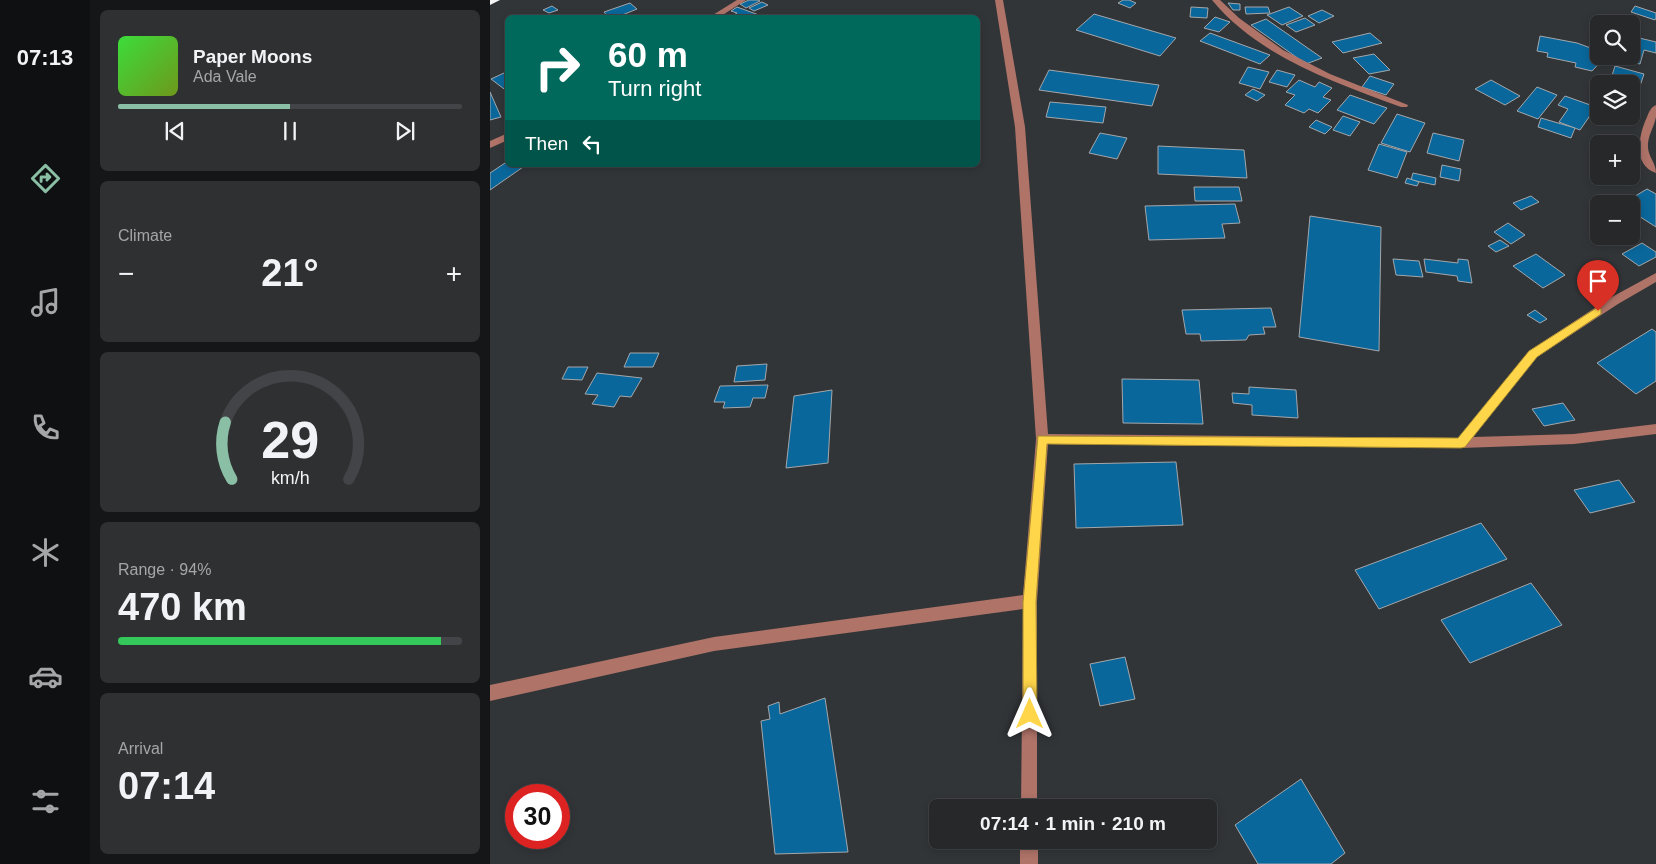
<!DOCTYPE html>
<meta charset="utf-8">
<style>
:root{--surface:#26282a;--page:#2e3032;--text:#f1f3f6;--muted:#a4a6a8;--line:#424447;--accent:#8abfa5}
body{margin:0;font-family:Arial,sans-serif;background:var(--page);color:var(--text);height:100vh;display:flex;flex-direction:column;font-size:19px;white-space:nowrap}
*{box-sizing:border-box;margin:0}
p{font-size:16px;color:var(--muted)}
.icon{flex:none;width:28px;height:28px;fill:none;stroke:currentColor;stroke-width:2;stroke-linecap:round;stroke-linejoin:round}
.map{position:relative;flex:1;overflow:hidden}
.panel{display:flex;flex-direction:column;gap:10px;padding:10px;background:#151617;width:400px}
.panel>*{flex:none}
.guide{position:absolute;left:15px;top:15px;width:475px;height:152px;border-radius:8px;box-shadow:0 2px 8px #0003,0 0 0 1px var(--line);background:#00695c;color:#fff;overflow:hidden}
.fabs{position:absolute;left:1100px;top:15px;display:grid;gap:10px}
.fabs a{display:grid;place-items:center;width:50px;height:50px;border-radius:8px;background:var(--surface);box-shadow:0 2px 8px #0003,0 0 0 1px var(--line);font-size:25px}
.speed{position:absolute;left:15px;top:784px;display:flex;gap:10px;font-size:25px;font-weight:700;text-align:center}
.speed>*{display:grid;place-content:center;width:65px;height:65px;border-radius:50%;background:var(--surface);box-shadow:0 2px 8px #0003,0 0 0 1px var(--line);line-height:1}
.speed .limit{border:8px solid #d22;background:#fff;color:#111}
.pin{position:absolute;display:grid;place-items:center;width:42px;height:42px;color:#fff;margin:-51px -21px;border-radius:50% 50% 50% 0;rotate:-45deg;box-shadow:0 0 5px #0007}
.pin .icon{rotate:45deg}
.me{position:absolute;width:55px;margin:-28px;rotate:0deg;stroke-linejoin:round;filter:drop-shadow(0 0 4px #0008)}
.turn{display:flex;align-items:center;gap:18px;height:105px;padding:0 20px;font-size:22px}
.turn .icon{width:65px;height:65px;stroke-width:2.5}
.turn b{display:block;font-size:35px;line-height:42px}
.then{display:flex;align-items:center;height:48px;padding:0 20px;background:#0003;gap:10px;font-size:19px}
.big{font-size:38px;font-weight:700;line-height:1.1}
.panel .card{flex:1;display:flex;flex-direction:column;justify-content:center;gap:8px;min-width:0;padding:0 18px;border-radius:8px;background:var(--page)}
.panel .dial{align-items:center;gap:0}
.dial svg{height:130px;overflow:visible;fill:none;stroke:var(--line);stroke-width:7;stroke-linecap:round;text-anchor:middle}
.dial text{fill:var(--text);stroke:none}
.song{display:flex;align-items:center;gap:15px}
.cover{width:60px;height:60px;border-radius:8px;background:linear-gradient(135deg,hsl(120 70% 55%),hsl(80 70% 35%))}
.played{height:5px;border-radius:2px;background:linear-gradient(90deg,var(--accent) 50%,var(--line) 50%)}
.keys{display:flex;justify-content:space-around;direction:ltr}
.heat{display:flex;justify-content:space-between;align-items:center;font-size:28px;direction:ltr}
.charge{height:8px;border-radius:4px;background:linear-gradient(90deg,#34c759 94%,var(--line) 0)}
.trip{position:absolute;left:439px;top:799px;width:288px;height:50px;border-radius:8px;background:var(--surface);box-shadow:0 2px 8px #0003,0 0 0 1px var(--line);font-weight:700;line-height:50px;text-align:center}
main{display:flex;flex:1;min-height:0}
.dock{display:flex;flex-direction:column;width:90px;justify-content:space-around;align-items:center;background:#0f1011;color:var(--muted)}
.dock .icon{width:35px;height:35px}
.dock .on{color:var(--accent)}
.dock b{font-size:22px;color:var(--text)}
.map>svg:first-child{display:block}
.building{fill:#0a679b;stroke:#a3a7ab}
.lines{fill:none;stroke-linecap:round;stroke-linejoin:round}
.minor{fill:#af7368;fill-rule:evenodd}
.highway{fill:#f5f5f5;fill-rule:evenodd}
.route{fill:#ffd54a;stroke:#a68a30}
</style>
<main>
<nav class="dock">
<b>07:13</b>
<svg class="icon on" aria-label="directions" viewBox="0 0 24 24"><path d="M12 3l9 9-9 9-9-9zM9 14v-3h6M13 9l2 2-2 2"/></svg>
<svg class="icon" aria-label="music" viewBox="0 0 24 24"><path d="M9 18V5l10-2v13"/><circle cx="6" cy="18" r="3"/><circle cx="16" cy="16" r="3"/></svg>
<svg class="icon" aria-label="phone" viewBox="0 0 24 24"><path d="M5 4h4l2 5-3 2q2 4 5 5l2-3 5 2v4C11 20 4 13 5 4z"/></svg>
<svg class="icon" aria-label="climate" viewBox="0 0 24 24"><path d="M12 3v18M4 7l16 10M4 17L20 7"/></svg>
<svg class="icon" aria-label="car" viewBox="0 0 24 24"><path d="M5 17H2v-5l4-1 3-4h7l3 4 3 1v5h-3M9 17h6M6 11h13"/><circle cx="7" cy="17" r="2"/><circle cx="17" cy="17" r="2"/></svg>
<svg class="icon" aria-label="filters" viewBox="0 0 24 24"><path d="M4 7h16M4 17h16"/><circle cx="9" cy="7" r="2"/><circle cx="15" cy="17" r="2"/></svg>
</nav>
<section class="panel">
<div class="card">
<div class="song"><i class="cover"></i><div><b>Paper Moons</b><p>Ada Vale</p></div></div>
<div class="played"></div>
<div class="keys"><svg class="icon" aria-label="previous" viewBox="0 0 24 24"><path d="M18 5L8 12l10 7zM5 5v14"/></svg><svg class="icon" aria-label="pause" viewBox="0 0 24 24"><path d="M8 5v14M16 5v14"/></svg><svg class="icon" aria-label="next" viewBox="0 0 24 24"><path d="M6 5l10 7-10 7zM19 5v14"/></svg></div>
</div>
<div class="card"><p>Climate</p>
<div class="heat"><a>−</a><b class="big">21°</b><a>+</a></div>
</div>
<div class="card dial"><svg viewBox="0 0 100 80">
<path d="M14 69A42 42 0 1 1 86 69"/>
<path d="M14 69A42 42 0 0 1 10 34" stroke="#8abfa5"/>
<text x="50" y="56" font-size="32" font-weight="700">29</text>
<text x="50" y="72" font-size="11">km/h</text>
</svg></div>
<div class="card"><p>Range · 94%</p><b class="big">470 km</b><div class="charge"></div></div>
<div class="card"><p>Arrival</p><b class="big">07:14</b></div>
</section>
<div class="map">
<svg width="1166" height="864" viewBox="0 0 1166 864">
<rect width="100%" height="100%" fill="#323538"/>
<!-- building -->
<g class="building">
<path d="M 259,0 L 268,0 L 270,1 L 256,8 L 250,4 Z"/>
<path d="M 633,0 L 639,0 L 646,3 L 640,8 L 628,3 Z"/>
<path d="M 272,2 L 278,5 L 264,11 L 259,8 Z"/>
<path d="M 140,3 L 147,9 L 125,18 L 119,18 L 114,12 Z"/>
<path d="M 738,3 L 750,4 L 750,10 L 743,10 Z"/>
<path d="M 62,6 L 68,10 L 59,13 L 53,10 Z"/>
<path d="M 1145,6 L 1166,13 L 1166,18 L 1165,20 L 1141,12 Z"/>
<path d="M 247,7 L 269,15 L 265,18 L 239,18 L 247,13 L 241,11 Z"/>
<path d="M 701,7 L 718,8 L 717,18 L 700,17 Z"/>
<path d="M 755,7 L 778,7 L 780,13 L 756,14 Z"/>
<path d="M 799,7 L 813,16 L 792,25 L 777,15 Z"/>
<path d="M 832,10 L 844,16 L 829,23 L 818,16 Z"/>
<path d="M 604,14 L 686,38 L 670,56 L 586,30 Z"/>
<path d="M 725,17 L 740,22 L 729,32 L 714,28 Z"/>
<path d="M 815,18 L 825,25 L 806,32 L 796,25 Z"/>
<path d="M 776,19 L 832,58 L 816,64 L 761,25 Z"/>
<path d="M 720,33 L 780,55 L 770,64 L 710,41 Z"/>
<path d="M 880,33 L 892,43 L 853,53 L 842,42 Z"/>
<path d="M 1050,36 L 1087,43 L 1109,51 L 1109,56 L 1116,56 L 1102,71 L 1085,67 L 1086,63 L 1057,57 L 1058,53 L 1047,51 Z"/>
<path d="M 1141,36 L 1166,42 L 1166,53 L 1154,50 L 1150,64 L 1132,60 L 1133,56 L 1141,56 Z"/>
<path d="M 884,54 L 900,70 L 879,74 L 863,58 Z"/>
<path d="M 1125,66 L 1154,74 L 1150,86 L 1121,79 Z"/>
<path d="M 758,67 L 779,72 L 770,89 L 749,83 Z"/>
<path d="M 559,70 L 669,85 L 662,106 L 549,90 Z"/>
<path d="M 787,70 L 805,75 L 797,87 L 779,82 Z"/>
<path d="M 14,73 L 18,76 L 18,92 L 1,79 Z"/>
<path d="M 880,76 L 904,84 L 896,95 L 872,87 Z"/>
<path d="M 809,80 L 825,87 L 829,82 L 842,88 L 833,97 L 841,100 L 828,113 L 819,109 L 814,113 L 795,105 L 805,95 L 796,92 Z"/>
<path d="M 1001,80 L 1030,96 L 1015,105 L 985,89 Z"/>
<path d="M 1047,87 L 1067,95 L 1048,119 L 1027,111 Z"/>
<path d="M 763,89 L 775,95 L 767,101 L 755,95 Z"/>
<path d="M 0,92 L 11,117 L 0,120 Z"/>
<path d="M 860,95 L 897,108 L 884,124 L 847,110 Z"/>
<path d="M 1075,96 L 1106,107 L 1090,130 L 1069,122 L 1078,109 L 1068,105 Z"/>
<path d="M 560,102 L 616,107 L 613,123 L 556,117 Z"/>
<path d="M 907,114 L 935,123 L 920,152 L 891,143 Z"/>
<path d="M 853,116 L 870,122 L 860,136 L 843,130 Z"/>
<path d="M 1051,118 L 1085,128 L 1081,138 L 1048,127 Z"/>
<path d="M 826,120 L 842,127 L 835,134 L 819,127 Z"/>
<path d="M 610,133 L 637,138 L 627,159 L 599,153 Z"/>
<path d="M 943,133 L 974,140 L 969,161 L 937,153 Z"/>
<path d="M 889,144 L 917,152 L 907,178 L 878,170 Z"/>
<path d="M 668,146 L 754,150 L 757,178 L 668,174 Z"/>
<path d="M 18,161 L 18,165 L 36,165 L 0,190 L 0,173 Z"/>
<path d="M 952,165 L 971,169 L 969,181 L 950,177 Z"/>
<path d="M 923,173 L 946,178 L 945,185 L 921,180 Z"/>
<path d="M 917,178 L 929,182 L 927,186 L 915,183 Z"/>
<path d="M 704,187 L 749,187 L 752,201 L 705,201 Z"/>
<path d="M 1157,189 L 1166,194 L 1166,227 L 1141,211 L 1141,204 L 1132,204 Z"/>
<path d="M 1041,196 L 1049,202 L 1031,210 L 1023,203 Z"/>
<path d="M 745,204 L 750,223 L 732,224 L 735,238 L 659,240 L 655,206 Z"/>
<path d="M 820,216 L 891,227 L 889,351 L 809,337 Z"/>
<path d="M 1018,223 L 1035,235 L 1021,244 L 1004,232 Z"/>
<path d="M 1010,240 L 1019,246 L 1006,252 L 998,246 Z"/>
<path d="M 1152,243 L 1166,252 L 1166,257 L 1149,266 L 1132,254 Z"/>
<path d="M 1046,254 L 1075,275 L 1053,288 L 1023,266 Z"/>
<path d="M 903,259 L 929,261 L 933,277 L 906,275 Z"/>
<path d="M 934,259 L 968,263 L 968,259 L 978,260 L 982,283 L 968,281 L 967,276 L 936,272 Z"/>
<path d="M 781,308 L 786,327 L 773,327 L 775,334 L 759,335 L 756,340 L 711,341 L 710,334 L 696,334 L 692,310 Z"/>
<path d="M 1045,310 L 1057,319 L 1050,323 L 1037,315 Z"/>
<path d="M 1162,329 L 1166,332 L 1166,381 L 1146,394 L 1107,363 Z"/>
<path d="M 140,353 L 169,353 L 163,367 L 134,367 Z"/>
<path d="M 277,364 L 275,380 L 244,382 L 247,366 Z"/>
<path d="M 78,367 L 98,367 L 92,380 L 72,379 Z"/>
<path d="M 107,373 L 152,378 L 141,397 L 130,396 L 124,407 L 102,404 L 108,395 L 95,394 Z"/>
<path d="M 632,379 L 709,380 L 713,424 L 633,423 Z"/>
<path d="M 278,385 L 275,398 L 263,398 L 260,407 L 233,408 L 235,402 L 224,402 L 230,386 Z"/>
<path d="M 759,387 L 806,390 L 808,418 L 762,415 L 762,405 L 743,403 L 742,393 L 759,394 Z"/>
<path d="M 342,390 L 338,463 L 296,468 L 304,396 Z"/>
<path d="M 1073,403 L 1085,420 L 1054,426 L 1042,409 Z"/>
<path d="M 686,462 L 693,525 L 586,528 L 584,464 Z"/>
<path d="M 1129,480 L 1145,502 L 1100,513 L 1084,490 Z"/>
<path d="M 991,523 L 1017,559 L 889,609 L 865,570 Z"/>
<path d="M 1041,583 L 1072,625 L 980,663 L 951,620 Z"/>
<path d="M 635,657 L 645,699 L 610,706 L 600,664 Z"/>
<path d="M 335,698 L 358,852 L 285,854 L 271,721 L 280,719 L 278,706 L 289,702 L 290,714 Z"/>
<path d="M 811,779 L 855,853 L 841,864 L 768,864 L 745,825 Z"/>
</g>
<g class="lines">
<!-- minor -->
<g class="minor">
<path d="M 247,0 L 256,0 L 228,18 L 218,18 Z"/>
<path d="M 505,0 L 513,0 L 535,127 L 558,434 L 968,438 L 1039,351 L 1120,298 L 1166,273 L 1166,282 L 1128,304 L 1047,357 L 983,437 L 1084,434 L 1166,424 L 1166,434 L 1084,444 L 971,448 L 558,444 L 547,601 L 547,808 L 531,808 L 533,609 L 224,651 L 0,701 L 0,685 L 224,637 L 533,595 L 546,439 L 525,127 Z"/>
<path d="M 722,0 L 730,0 L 749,18 L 793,50 L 840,74 L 918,105 L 917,107 L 911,107 C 844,82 769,57 722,0 Z"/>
<path d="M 1166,105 C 1166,109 1166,114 1166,117 C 1164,128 1157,136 1158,148 C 1159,158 1166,163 1166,173 C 1142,165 1149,134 1157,117 C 1159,112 1161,107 1166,105 Z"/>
<path d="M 18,133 L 18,140 L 0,148 L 0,141 Z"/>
<rect x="530" y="840" width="18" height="24"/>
</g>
<!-- highway -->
<path class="highway" d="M 0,0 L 10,0 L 0,5 Z"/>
</g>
<!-- route -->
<path class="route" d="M 1108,307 L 1111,309 L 1111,314 L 1047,357 L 975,447 L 971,448 L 557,444 L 546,602 L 547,714 L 545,719 L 540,721 L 535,719 L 533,714 L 533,602 L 548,436 L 968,438 L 1039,351 Z"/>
</svg>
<div class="fabs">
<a><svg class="icon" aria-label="search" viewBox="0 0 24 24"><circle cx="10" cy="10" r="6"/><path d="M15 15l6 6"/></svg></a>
<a><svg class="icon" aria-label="layers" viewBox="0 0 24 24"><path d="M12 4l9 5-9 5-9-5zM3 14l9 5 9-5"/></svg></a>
<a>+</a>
<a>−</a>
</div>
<div class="speed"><div class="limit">30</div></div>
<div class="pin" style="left:1108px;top:311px;background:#d93025"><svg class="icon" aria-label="arrive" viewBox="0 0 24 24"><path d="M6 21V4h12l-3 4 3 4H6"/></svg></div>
<svg class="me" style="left:540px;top:714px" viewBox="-20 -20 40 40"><path d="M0-17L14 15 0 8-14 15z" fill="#ffd54a" stroke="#fff" stroke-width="4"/></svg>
<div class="trip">07:14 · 1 min · 210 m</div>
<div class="guide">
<div class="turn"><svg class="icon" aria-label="right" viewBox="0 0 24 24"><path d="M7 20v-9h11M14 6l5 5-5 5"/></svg><div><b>60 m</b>Turn right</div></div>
<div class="then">Then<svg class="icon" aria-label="left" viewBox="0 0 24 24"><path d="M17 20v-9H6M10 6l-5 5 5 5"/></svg></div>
</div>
</div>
</main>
